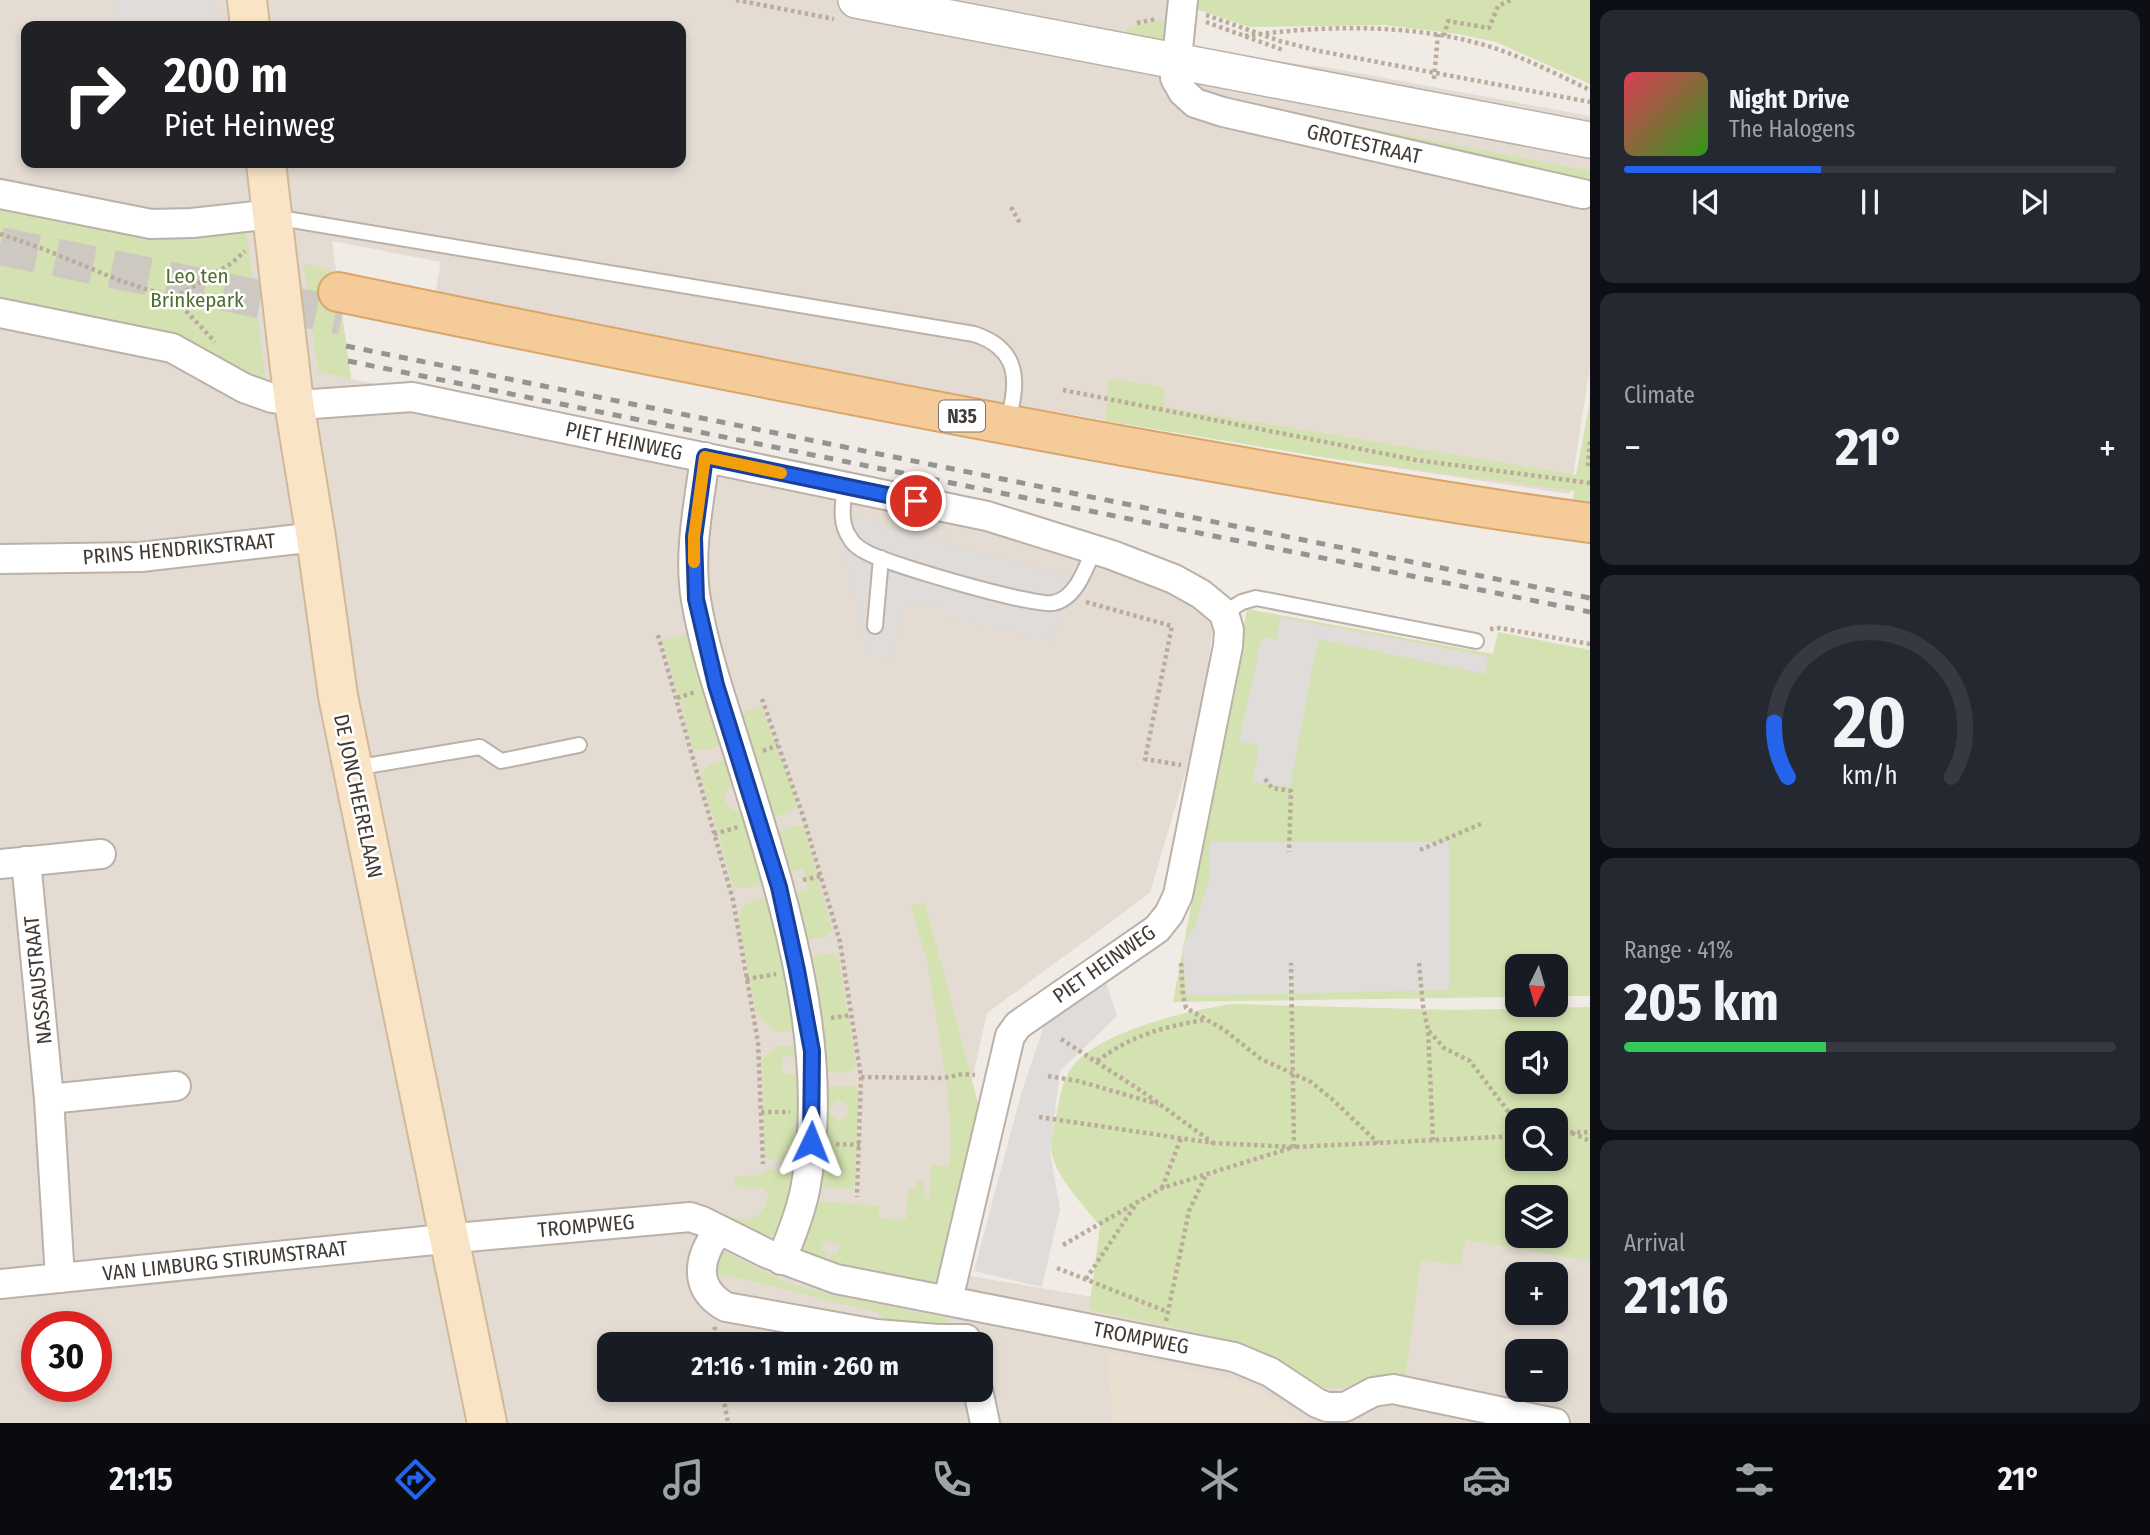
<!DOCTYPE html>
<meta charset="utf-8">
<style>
:root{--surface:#171b24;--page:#242831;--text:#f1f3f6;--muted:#9ea1a6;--line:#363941;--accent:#2563eb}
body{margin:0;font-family:"Fira Sans Condensed",sans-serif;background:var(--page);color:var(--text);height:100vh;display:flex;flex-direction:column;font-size:26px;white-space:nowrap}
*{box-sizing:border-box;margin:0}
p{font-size:23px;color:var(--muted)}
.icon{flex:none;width:38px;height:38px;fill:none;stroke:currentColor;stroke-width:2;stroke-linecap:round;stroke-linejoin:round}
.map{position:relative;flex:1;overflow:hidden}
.details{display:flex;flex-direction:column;gap:10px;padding:10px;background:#0d0f14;width:560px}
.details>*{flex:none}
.banner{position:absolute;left:21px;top:21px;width:665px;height:147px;border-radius:14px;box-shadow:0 4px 10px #0003;background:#202124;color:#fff;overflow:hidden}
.needle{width:46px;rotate:185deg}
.fabs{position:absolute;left:1505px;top:954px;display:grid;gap:14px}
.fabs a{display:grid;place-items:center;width:63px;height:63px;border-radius:14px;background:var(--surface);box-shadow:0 4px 10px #0003;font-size:35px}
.speed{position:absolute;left:21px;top:1311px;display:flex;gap:14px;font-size:35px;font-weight:700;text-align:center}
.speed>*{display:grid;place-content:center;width:91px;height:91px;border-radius:50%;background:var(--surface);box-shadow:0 4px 10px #0003;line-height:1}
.speed .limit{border:10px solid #d22;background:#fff;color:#111}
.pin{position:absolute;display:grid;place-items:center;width:60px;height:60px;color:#fff;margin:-30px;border:4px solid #fff;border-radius:50%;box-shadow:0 2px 7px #0007}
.me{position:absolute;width:77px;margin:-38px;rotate:2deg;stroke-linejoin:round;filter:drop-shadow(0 0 5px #0008)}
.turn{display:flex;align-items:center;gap:24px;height:147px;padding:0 28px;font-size:32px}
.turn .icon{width:91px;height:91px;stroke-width:2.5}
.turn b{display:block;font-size:49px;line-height:60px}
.big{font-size:52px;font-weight:700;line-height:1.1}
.details .card{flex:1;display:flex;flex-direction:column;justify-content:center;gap:10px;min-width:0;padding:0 24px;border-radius:14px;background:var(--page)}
.details .dial{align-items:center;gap:0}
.dial svg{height:182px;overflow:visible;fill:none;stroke:var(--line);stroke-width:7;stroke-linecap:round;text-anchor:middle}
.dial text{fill:var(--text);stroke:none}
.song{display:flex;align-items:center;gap:21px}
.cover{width:84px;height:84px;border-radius:10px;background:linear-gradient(135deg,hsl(350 70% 55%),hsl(110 70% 35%))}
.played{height:7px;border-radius:4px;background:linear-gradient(90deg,var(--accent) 40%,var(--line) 40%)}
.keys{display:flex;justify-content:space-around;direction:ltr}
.heat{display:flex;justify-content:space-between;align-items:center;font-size:38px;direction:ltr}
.charge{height:10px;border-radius:5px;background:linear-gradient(90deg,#34c759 41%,var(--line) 0)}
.trip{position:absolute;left:597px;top:1332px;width:396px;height:70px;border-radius:14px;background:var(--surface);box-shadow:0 4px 10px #0003;font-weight:700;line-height:70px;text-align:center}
.menu{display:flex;height:112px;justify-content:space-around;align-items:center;background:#090b0e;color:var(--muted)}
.menu .icon{width:49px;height:49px}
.menu .selected{color:var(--accent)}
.menu b{font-size:32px;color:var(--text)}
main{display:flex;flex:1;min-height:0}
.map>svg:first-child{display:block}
.residential{fill:#e4dcd3;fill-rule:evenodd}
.education{fill:#e9ded0}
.green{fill:#d3e2b0;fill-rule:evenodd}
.parking{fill:#dfdcd9}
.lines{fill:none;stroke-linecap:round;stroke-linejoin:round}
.primary-tunnel{stroke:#cec8c2;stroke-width:38;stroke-dasharray:38 19;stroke-linecap:butt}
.service-casing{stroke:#bbb1a8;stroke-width:18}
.minor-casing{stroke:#bbb1a8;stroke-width:32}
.tertiary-casing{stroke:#bbb1a8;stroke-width:38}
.secondary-casing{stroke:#d0b99a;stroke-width:42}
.primary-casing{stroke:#d8a66b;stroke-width:42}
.path{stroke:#bbab9b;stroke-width:4.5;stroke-dasharray:3.5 3.5;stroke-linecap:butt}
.service{stroke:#fff;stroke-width:14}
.minor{stroke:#fff;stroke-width:28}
.tertiary{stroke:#fff;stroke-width:35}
.secondary{stroke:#f9e5c6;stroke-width:38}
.primary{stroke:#f5cc99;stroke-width:38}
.rail{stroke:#949494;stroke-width:5;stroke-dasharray:9 9;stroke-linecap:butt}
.route-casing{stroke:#184099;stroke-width:18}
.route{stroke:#2563eb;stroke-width:12}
.slow{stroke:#f59e0b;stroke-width:12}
.labels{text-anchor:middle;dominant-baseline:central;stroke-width:5;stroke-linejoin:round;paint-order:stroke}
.shield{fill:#fff;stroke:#7b7672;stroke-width:2}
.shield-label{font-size:19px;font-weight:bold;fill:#423b35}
.street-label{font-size:21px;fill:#423b35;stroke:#fff}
.park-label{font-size:21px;fill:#506e2e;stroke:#fff}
</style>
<main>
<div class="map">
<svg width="1590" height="1423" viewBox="0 0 1590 1423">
<rect width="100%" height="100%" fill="#f1ebe5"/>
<!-- residential -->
<path class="residential" d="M 0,0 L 1180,0 L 1176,49 L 1331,68 L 1590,116 L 1590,367 L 1570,494 L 1329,458 L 1003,403 L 435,294 L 441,262 L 332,241 L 351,379 L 986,507 L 1214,615 L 1202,716 L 1150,893 L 987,1013 L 930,1269 L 1162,1309 L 1420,1200 L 1517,1236 L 1590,1235 L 1590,1423 L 0,1423 ZM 26,26 L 681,26 L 681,163 L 26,163 ZM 1517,1274 L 1556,1274 L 1556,1312 L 1517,1312 ZM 37,1326 L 96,1326 L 96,1386 L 37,1386 ZM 609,1344 L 980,1344 L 980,1390 L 609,1390 ZM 1517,1351 L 1556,1351 L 1556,1390 L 1517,1390 Z"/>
<!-- education -->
<path class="education" d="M 1107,1352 L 1236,1380 L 1258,1388 L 1276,1401 L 1300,1423 L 1113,1423 Z"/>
<!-- green -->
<g class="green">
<path d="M 1194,0 L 1590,0 L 1590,84 L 1496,42 L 1458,34 L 1385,25 L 1249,27 L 1196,9 Z"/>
<path d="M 1172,21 C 1163,50 1152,42 1126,39 L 1128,28 L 1152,22 Z"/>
<path d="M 1244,104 L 1590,171 L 1590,186 Z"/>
<path d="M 0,201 L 243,232 L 247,236 L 265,376 L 262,383 L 0,307 Z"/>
<path d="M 304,264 L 336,272 L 351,379 L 318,371 Z"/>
<path d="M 1108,378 L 1164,387 L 1164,407 L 1576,475 L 1590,402 L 1590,505 L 1573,502 L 1574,491 L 1329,458 L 1106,421 Z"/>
<path d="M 1247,609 L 1493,654 L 1498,632 L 1590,650 L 1590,996 L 1556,996 L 1556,966 L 1517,966 L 1517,997 L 1173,1002 Z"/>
<path d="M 688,634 L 693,636 L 723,741 C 715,751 705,751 693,748 L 663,640 Z"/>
<path d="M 761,707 L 797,801 L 793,810 L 772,818 L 739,713 Z"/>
<path d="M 722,761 L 730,764 L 735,783 L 727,789 L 724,799 L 728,806 L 735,811 L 744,809 L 764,877 L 760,884 C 750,887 742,891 733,884 L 701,777 L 707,766 Z"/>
<path d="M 799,825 L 804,828 L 832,930 L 827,936 L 805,940 L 789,895 L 808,890 L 803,869 L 784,873 L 774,833 Z"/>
<path d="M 762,898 L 772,903 L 798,1025 L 794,1031 L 777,1032 L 757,1015 L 738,918 L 746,904 Z"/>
<path d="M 925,903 L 978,1103 L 976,1126 L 940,1278 L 926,1284 L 828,1265 L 832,1253 L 838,1254 L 840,1244 L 824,1240 L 822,1250 L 828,1252 L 825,1263 L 801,1252 L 799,1248 L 814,1201 L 879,1206 L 879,1218 L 906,1220 L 908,1189 L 915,1189 L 916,1181 L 924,1181 L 925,1198 L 930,1198 L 931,1165 L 950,1166 L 951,1140 L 947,1084 L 927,961 L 911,906 Z"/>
<path d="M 832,953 L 839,961 L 856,1066 L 853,1070 L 842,1073 L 826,1072 L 809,958 Z"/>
<path d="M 1234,1004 L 1453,1010 L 1590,1007 L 1590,1261 L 1466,1240 L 1460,1265 L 1421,1260 L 1405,1380 L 1386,1378 L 1358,1382 L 1342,1388 L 1325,1388 L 1266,1355 L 1209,1335 L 1089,1310 L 1100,1226 C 1084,1205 1059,1181 1052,1155 C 1049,1143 1054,1125 1057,1113 C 1060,1097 1062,1081 1072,1067 C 1098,1032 1191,1009 1234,1004 ZM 1517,1043 L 1556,1043 L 1556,1082 L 1517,1082 ZM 1517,1120 L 1556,1120 L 1556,1158 L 1517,1158 ZM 1517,1197 L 1556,1197 L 1556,1236 L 1517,1236 Z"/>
<path d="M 794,1045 L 801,1049 L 803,1081 L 796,1158 L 767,1159 L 765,1156 L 762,1060 L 777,1046 ZM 785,1055 L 795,1058 C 799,1064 800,1068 797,1075 L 784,1074 L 781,1063 Z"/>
<path d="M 834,1086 L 853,1086 L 858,1092 L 859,1102 L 854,1190 L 821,1187 L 816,1183 L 823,1093 L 827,1088 ZM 838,1100 L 847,1104 L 848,1117 L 838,1121 L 830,1112 L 834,1102 Z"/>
<path d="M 770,1169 L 794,1170 L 797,1172 L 778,1232 L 769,1237 L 762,1238 L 701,1206 C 726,1215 761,1237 768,1193 L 762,1188 L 734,1187 L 734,1177 L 759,1175 Z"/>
<path d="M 725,1252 L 788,1283 L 827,1294 L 947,1318 L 945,1330 L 884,1326 L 882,1316 C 870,1307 856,1308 841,1304 C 798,1293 756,1281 712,1273 L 719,1255 Z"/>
</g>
<!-- parking -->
<g class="parking">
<path d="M 117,0 L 214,0 L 218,21 L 151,26 L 112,26 Z"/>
<path d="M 837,512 L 1070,578 L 1053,641 L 947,617 L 948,609 L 906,600 L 891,658 L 867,653 L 839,534 Z"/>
<path d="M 1280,617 L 1488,656 L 1485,674 L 1318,639 L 1290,787 L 1252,782 L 1259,746 L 1239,742 L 1262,637 L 1277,640 Z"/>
<path d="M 1210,842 L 1449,842 L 1449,990 L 1187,996 L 1182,947 L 1195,926 L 1209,879 Z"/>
<path d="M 1105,979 L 1117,1016 L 1060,1071 L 1050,1151 L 1060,1209 L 1042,1287 L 974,1271 L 1021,1094 L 1046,1020 Z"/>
</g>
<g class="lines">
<!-- primary-tunnel -->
<path class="primary-tunnel" d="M 0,246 L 342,316"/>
<!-- service casing -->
<g class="service-casing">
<g id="service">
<path d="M 292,220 L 974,334 C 1021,349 1019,384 1007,423"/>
<path d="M 845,486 C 843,504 839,523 850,538 C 853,544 860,549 866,552 C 887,564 1034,607 1053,603 C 1076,599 1086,568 1094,549"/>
<path d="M 1224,613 L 1242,602 L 1256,598 L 1476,641"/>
<path d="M 875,626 L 881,558"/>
<path d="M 354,768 L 480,747 L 501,761 L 579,745"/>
</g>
</g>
<!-- minor casing -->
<g class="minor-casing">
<g id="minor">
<path d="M 1183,0 L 1175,78 L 1183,92 L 1195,103 L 1223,112 L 1583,194"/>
<path d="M 0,194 L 151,224 L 192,223 L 272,214"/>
<path d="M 0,313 L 172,348 L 244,388 L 272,398 L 313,404 L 412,397 L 987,516 L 1112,555 L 1174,579 L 1201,594 L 1224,613 L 1229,630 L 1228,646 L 1178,895 L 1169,914 L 1157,929 L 1018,1025 L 1010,1036 L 948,1300"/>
<path d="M 705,457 C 699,504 688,553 696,600 C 705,654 724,706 740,758 C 782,895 833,1045 805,1190 C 800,1214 791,1237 781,1260"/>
<path d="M 0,559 L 141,557 L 316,537"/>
<path d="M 26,861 L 49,1099 L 60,1278"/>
<path d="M 0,864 L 101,854"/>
<path d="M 49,1099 L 176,1086"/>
<path d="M 719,1230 C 698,1257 692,1288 726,1307 L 876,1334 L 938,1339 L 966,1339"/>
<path d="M 0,1284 L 434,1240 L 690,1217 L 702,1221 L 766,1253 L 836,1279 L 1234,1357 L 1270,1372 L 1317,1403 L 1327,1407 L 1345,1407 L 1373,1392 L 1393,1389 L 1555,1423"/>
<path d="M 978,1390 L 985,1423"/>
</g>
</g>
<!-- tertiary casing -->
<g class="tertiary-casing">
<path id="tertiary" d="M 856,0 L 1590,140"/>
</g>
<!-- secondary casing -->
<g class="secondary-casing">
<g id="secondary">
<path d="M 247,0 L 250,26"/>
<path d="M 266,163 L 294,403 L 316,537 L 338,696 L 487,1423"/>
</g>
</g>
<!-- primary casing -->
<g class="primary-casing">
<path id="primary" d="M 338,292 C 601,346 865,399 1129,447 C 1282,474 1436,502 1590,523"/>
</g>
<!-- path -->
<g class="path">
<path d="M 736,0 L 834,19"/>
<path d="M 1206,15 L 1280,41 L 1319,51 L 1590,102"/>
<path d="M 1206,22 L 1283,50"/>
<path d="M 1137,23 L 1156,19"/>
<path d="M 1245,36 C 1324,25 1414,23 1491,47 C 1526,58 1558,75 1590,90"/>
<path d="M 1444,36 L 1448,21 L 1489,28 L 1498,6 L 1511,0"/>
<path d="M 1434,79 L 1438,34"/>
<path d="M 1011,207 L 1021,225"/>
<path d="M 0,234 L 41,248 L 121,281 L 174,298 L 215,342"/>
<path d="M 174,298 L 232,263 L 245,251"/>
<path d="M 1063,390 L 1416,460 L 1590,483"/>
<path d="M 1588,466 L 1590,441"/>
<path d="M 1086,602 L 1172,626 L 1145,759 L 1181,765"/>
<path d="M 1490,629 L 1500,628 L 1590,644"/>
<path d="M 658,635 L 733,900 L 758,1042 L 763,1164"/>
<path d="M 677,698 L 695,692"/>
<path d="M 762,699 L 803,816 L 840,942 L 861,1077 L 857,1197"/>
<path d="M 763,751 L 778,745"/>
<path d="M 1265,779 L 1272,788 L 1291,791 L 1289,852"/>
<path d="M 714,834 L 738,827"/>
<path d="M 1420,850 L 1481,824"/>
<path d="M 803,880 L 821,876"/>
<path d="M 1181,963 L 1183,996 L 1186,1008 L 1223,1029 L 1261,1059 L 1311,1082 L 1332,1099 L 1378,1143"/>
<path d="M 1419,963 L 1423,1006 L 1428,1030 L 1433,1140"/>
<path d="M 746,979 L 776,974"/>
<path d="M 831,1018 L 851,1015"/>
<path d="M 1429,1031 L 1444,1048 L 1470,1061 L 1517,1123"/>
<path d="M 1061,1039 L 1143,1092 L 1213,1143"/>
<path d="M 1097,1061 C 1133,1035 1160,1028 1203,1020"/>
<path d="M 1048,1076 L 1078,1081 L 1158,1104"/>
<path d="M 861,1077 L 944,1078 L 963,1074 L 975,1075"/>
<path d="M 761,1112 L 790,1112"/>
<path d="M 1039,1117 L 1213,1143 L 1294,1147 L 1517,1136"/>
<path d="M 1556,1133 L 1590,1132"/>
<path d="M 1572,1133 L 1590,1141"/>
<path d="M 836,1144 L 860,1145"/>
<path d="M 1162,1188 L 1181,1138"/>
<path d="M 1063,1245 L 1162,1188 L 1294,1147 L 1291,963"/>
<path d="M 1057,1268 L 1168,1312"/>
<path d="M 1086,1279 L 1138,1201"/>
<path d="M 1166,1321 L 1189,1211 L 1206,1175"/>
<path d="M 714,1344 L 715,1326"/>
<path d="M 722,1390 L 728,1423"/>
</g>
<!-- service -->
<use href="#service" class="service"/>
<!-- minor -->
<use href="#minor" class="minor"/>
<!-- tertiary -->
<use href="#tertiary" class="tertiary"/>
<!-- secondary -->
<use href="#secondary" class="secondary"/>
<!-- primary -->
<use href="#primary" class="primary"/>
<!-- rail -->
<g class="rail">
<path d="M 346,346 L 1590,598"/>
<path d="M 348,361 L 1590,612"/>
</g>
</g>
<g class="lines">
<!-- route casing -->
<g class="route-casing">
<path id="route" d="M 811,1142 L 812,1051 L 797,970 L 779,887 L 716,685 L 696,599 L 694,537 L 705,457 L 916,501"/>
</g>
<!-- route -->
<use href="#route" class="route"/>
<!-- slow -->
<path class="slow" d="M 694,562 L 694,537 L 705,457 L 781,473"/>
</g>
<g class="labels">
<!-- shield labels -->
<rect class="shield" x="939" y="400.5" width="46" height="31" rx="5"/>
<g class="shield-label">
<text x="962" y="416">N35</text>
</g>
<!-- street labels -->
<g class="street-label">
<text transform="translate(1364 144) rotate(13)">GROTESTRAAT</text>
<text transform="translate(624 441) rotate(12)">PIET HEINWEG</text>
<text transform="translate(179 549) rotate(-5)">PRINS HENDRIKSTRAAT</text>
<text transform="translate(358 796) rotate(78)">DE JONCHEERELAAN</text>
<text transform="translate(1104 964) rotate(-35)">PIET HEINWEG</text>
<text transform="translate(38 980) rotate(-96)">NASSAUSTRAAT</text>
<text transform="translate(586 1226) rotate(-5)">TROMPWEG</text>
<text transform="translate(225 1261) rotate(-6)">VAN LIMBURG STIRUMSTRAAT</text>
<text transform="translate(1141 1338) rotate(11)">TROMPWEG</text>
</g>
<!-- park labels -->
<g class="park-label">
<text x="197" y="276">Leo ten<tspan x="197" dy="24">Brinkepark</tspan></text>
</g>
</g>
</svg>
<div class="fabs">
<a><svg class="needle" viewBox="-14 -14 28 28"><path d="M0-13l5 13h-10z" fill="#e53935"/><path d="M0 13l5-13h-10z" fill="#9ea1a6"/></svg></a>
<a><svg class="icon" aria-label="sound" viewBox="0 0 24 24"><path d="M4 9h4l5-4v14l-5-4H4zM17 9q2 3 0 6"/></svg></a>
<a><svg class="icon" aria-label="search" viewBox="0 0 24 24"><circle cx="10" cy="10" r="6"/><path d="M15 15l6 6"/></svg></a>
<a><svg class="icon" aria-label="layers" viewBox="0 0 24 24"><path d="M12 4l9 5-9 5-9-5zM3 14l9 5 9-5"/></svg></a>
<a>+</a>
<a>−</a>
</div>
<div class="speed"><div class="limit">30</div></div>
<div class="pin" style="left:916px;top:501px;background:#d93025"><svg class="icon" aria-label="arrive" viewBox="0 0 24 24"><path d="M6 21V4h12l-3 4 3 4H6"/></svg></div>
<svg class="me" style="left:811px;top:1142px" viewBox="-20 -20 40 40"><path d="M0-17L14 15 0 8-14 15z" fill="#2563eb" stroke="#fff" stroke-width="4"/></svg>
<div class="trip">21:16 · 1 min · 260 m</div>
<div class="banner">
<div class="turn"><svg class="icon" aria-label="right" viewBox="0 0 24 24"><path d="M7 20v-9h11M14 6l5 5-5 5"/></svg><div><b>200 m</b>Piet Heinweg</div></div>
</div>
</div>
<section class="details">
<div class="card">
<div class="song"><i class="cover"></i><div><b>Night Drive</b><p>The Halogens</p></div></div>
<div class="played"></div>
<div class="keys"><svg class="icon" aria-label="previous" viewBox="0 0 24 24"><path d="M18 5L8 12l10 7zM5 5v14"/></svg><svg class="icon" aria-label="pause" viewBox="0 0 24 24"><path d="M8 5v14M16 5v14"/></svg><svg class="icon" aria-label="next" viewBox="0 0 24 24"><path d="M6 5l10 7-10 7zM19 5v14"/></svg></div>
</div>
<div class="card"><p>Climate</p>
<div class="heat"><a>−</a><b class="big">21°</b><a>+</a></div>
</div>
<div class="card dial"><svg viewBox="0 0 100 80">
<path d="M14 69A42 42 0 1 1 86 69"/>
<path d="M14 69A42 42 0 0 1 8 45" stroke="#2563eb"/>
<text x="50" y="56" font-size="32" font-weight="700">20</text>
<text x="50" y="72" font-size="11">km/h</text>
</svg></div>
<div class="card"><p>Range · 41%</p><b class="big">205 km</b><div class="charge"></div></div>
<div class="card"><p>Arrival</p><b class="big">21:16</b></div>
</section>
</main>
<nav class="menu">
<b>21:15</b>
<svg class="icon selected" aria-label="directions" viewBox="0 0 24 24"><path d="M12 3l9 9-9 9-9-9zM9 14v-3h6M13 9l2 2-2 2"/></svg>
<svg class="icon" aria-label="music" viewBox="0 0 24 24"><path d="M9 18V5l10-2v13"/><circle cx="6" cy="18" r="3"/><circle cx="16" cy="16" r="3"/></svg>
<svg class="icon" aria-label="phone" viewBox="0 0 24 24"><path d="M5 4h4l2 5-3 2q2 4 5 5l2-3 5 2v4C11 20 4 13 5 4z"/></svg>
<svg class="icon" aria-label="climate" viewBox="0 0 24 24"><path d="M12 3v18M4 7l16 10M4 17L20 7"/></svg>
<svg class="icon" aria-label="car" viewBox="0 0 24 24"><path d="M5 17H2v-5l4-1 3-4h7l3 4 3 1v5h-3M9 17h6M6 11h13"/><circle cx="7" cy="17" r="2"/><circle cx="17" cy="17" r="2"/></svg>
<svg class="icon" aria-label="filters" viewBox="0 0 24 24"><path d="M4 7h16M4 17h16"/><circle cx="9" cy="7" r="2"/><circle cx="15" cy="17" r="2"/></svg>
<b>21°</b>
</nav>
